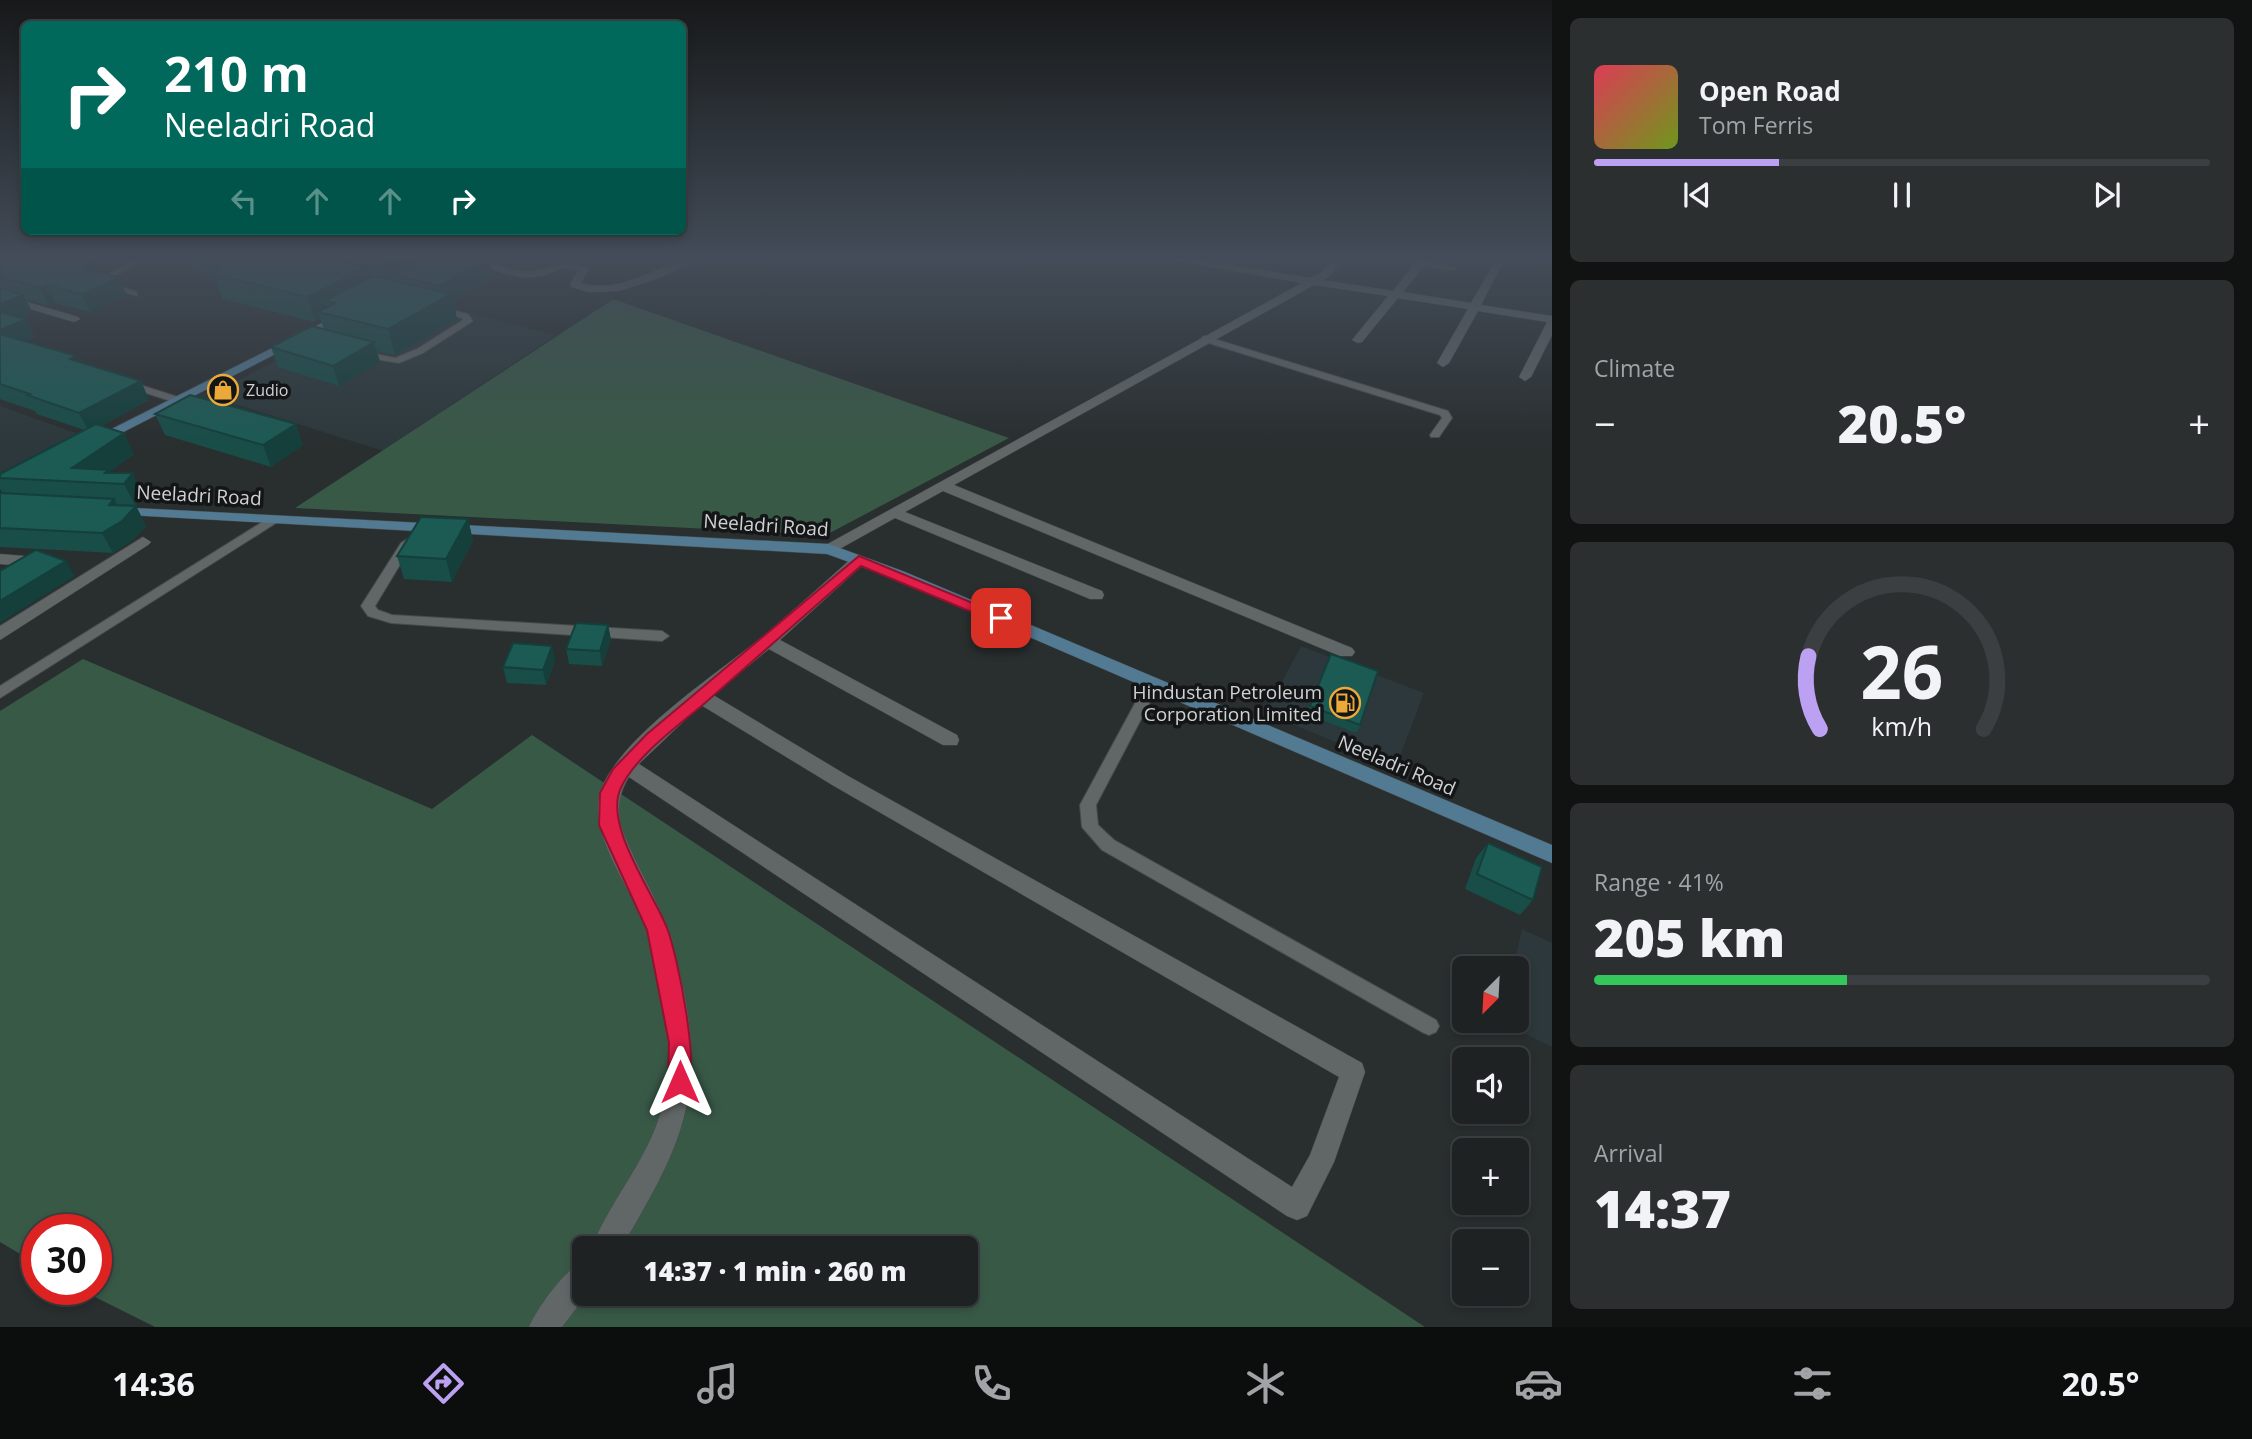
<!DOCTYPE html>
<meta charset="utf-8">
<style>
:root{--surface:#1f2223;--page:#2c2f30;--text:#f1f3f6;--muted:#a1a4a6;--line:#3c3f41;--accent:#bca0f2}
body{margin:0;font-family:"Open Sans",sans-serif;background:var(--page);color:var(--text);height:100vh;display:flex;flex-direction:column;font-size:26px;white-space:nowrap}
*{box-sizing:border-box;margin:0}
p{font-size:23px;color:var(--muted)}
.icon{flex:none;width:38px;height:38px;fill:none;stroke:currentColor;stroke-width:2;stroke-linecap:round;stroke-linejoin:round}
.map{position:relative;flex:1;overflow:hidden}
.drawer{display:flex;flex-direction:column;gap:18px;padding:18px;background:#111313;width:700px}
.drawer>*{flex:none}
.top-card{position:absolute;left:21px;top:21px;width:665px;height:214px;border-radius:10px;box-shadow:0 4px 10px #0003,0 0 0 2px var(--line);background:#00695c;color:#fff;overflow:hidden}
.needle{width:46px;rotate:204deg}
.fabs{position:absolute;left:1452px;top:956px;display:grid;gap:14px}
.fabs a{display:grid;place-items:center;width:77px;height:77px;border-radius:10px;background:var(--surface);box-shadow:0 4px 10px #0003,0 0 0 2px var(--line);font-size:35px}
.speed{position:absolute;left:21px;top:1214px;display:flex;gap:14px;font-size:35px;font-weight:700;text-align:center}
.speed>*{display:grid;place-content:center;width:91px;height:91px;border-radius:50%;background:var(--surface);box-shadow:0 4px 10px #0003,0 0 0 2px var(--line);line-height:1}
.speed .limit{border:10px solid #d22;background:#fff;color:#111}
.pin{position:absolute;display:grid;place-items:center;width:60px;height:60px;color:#fff;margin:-30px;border-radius:14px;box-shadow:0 4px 10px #0006}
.me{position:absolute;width:77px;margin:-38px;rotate:0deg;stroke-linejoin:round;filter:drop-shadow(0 0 5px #0008)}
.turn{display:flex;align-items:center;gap:24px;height:147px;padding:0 28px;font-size:32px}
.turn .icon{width:91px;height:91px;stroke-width:2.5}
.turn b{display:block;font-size:49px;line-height:60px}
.lanes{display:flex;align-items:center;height:66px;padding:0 28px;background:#0003;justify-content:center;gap:35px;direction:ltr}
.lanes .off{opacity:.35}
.big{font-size:52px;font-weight:800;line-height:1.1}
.drawer .card{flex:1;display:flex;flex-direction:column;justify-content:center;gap:10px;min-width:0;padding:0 24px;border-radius:10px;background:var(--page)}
.drawer .dial{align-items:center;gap:0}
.dial svg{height:182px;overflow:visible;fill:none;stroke:var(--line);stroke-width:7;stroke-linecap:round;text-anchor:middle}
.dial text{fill:var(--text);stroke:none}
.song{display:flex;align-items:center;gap:21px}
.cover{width:84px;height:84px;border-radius:10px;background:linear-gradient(135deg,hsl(350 70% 55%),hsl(80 70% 35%))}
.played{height:7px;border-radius:4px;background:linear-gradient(90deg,var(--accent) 30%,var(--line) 30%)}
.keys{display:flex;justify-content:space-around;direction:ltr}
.heat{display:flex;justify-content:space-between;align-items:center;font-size:38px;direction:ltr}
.charge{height:10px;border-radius:5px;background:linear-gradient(90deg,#34c759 41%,var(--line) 0)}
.trip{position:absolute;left:572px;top:1236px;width:406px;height:70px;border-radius:10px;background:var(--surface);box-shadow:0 4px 10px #0003,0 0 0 2px var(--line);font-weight:800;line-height:70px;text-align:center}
.menu{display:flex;height:112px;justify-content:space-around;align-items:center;background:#0c0e0e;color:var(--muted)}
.menu .icon{width:49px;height:49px}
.menu .on{color:var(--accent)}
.menu b{font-size:32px;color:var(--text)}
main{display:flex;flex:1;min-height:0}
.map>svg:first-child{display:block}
.built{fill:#2c383b}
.green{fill:#395947;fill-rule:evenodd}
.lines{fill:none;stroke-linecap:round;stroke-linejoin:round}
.service-casing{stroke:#474b4c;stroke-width:2}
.minor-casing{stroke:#474b4c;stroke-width:1}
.secondary-casing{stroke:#474b4c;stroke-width:1}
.service{fill:#616667;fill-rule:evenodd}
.minor{fill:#616667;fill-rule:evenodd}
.secondary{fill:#527a92;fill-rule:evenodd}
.wall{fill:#184d48}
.shaded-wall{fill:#143f3b}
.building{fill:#1c5a54;stroke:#143f3b;stroke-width:2}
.route{fill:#e11d48;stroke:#92132f;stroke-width:2}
.labels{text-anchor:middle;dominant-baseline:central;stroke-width:7;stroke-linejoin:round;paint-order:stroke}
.far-poi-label{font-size:16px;fill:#cfd2d3;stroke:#141516;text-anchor:start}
.street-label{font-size:19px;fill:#cfd2d3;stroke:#141516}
.poi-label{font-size:19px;fill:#cfd2d3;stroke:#141516;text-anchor:end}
</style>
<main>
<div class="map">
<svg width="1552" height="1327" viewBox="0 0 1552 1327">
<rect width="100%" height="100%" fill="#292e2f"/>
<!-- built -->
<g class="built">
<path d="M 397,295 L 556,335 L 383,451 L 210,396 Z"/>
<path d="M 0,406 L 84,436 L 0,477 Z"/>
<path d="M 1301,646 L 1424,693 L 1396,767 L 1265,713 Z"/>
<path d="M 1522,929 L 1552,943 L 1552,1047 L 1500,1021 L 1517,1020 L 1517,968 L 1513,968 Z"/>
</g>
<!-- green -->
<g class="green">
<path d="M 612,300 L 616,300 L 1009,438 L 826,535 L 295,508 Z"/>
<path d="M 83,659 L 432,809 L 532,735 L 1425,1327 L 155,1327 L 81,1290 L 96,1290 L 96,1230 L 37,1230 L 37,1264 L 0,1242 L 0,711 ZM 584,1248 L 966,1248 L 966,1293 L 584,1293 Z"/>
</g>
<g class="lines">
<!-- service casing -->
<g class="service-casing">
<g id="service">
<path d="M 133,260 L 143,260 L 105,282 L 137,292 L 137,296 L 94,283 Z"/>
<path d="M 438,307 L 468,314 L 473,321 L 423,353 L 399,363 L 362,357 L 357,354 L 362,351 L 395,358 L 417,349 L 463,320 L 462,318 L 435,312 L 434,310 Z"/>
<path d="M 1205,336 L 1448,411 L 1452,418 L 1439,437 L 1431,437 L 1430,435 L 1442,418 L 1440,415 L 1202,341 L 1202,337 Z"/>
<path d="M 128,381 L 181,398 L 182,400 L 177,403 L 124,386 L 124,382 Z"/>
<path d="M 272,516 L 276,517 L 276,523 L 0,698 L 0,686 Z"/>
<path d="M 407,539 L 413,543 L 375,606 L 378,610 L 392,615 L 662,631 L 669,636 L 662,641 L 391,623 L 368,616 L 361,606 L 401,543 Z"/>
<path d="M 1153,678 L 1160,683 L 1096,805 L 1098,825 L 1114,840 L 1436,1020 L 1439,1026 L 1436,1032 L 1429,1035 L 1422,1032 L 1102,850 L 1082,827 L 1080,805 L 1146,683 Z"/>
</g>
</g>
<!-- minor casing -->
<g class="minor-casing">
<g id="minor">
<path d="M 482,260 L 492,260 C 506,273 545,277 557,260 L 567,260 L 565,263 L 589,268 L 581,283 C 625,296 658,260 699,260 L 654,280 L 619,291 L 589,292 L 571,287 L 570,285 L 578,270 L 561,268 C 543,283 496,279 482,260 Z"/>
<path d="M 1173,260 L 1198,260 L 1311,278 L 1322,272 L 1332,260 L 1342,260 L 1330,276 L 1323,280 L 1393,291 L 1414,264 L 1402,260 L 1425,260 L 1458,268 L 1453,271 L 1424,266 L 1403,292 L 1471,303 L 1496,260 L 1504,260 L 1481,305 L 1552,316 L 1552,335 L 1531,377 L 1525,381 L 1519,377 L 1547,322 L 1478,311 L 1449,363 L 1443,367 L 1437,363 L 1468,309 L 1398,298 L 1362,342 L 1358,343 L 1352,340 L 1388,296 L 1314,285 L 954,485 L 1352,648 L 1355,652 L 1352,656 L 1340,656 L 943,491 L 905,512 L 1102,591 L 1104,595 L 1102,599 L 1090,599 L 895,518 L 834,552 L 824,552 L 821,549 L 824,546 L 1302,283 Z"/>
<path d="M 0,294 L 78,317 L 80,319 L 74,322 L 0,300 Z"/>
<path d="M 143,537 L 151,542 L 148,545 L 0,640 L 0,626 Z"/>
<path d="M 0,554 L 37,557 L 45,562 L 37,567 L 0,564 Z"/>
<path d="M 859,555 L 867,560 L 865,563 L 780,640 L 957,735 L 959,740 L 957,745 L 943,745 L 769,649 L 713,695 L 848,776 L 1362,1063 L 1365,1072 L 1334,1162 L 1307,1216 L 1297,1220 L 1287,1216 L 629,777 C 619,793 618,805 620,823 C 631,857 651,887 664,920 C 673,943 679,968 684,992 C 706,1102 676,1155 621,1248 L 591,1248 C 616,1188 660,1149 667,1080 C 672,1032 660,979 647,933 C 635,892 585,834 601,790 C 621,736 717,674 762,637 C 793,611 823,584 853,557 ZM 701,705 L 834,786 L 1339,1077 L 1310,1155 L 1292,1187 L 639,764 Z"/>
<path d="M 584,1261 L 584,1293 L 588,1293 L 562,1327 L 529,1327 C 537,1308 566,1268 584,1261 Z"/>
</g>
</g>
<!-- secondary casing -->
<g class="secondary-casing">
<g id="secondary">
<path d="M 342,313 L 346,314 L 346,318 L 100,444 L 90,444 L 88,441 Z"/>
<path d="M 115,507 L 829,544 L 905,572 L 1552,845 L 1552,863 L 893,578 L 827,554 L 110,514 L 110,508 Z"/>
</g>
</g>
<!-- service -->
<use href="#service" class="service"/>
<!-- minor -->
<use href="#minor" class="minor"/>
<!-- secondary -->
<use href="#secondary" class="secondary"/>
</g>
<!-- wall -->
<g class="wall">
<path d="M 0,260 L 94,260 L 99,272 L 127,296 L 90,312 L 55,303 L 48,306 L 26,299 L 32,312 L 20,318 L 35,337 L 26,341 L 78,362 L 141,381 L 149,400 L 101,426 L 134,454 L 109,472 L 109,473 L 143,495 L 135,505 L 117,504 L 136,506 L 146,526 L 133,540 L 113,553 L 0,547 L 0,493 L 3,493 L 0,489 L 0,474 L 84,430 L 37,414 L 35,411 L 0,399 Z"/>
<path d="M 171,260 L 489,260 L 492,278 L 453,300 L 457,319 L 395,355 L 377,351 L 380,362 L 339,386 L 278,367 L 271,347 L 324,329 L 320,319 L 315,322 L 222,299 L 215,278 Z"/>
<path d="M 155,414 L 303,445 L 271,467 L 165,435 Z"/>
<path d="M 468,519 L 473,541 L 452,582 L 404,579 L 397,556 Z"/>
<path d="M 608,625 L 611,640 L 602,666 L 569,664 L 566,649 Z"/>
<path d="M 552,646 L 555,661 L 546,685 L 507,683 L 503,667 Z"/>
<path d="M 1331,654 L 1360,725 L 1356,733 L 1306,714 Z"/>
<path d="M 1488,843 L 1533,900 L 1520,915 L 1465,889 L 1476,858 Z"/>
</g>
<!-- shaded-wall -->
<g class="shaded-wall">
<path d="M 92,260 L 94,260 L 101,276 L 84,267 Z"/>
<path d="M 385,260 L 427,260 L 392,275 L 394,283 L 389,285 L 382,262 Z"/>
<path d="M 489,260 L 492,278 L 453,300 L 457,319 L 395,355 L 388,329 L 442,299 L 439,286 Z"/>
<path d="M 367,268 L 374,292 L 335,303 L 324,301 L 328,315 L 318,312 L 320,319 L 315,322 L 307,297 Z"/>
<path d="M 119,278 L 127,296 L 90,312 L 82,294 Z"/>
<path d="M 47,285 L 55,303 L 48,306 L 40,288 Z"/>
<path d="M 23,295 L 32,312 L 0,326 L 0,304 Z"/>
<path d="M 26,319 L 35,337 L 6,350 L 0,340 L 0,330 Z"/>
<path d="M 374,342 L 380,362 L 339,386 L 333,366 Z"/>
<path d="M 141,381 L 149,400 L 89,432 L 79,413 Z"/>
<path d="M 296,424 L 303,445 L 271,467 L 263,445 Z"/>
<path d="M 124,433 L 134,454 L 109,472 L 115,483 L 72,468 Z"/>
<path d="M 133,473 L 143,495 L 135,505 L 124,484 Z"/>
<path d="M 114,499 L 124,518 L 136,506 L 146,526 L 133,540 L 113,553 L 102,533 L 109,505 Z"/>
<path d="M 468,519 L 473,541 L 452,582 L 446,559 Z"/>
<path d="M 66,561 L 75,576 L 0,623 L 0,601 Z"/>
<path d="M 608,625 L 611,640 L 602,666 L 600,651 Z"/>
<path d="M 552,646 L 555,661 L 546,685 L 543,670 Z"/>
</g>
<!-- building -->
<g class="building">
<path d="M 4,260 L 92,260 L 84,267 L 119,278 L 82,294 L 47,285 L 40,288 L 0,277 L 0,262 Z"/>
<path d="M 220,260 L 335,260 L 367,268 L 307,297 L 213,274 L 217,272 L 222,261 Z"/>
<path d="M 420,260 L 488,260 L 439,286 L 392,275 Z"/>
<path d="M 373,276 L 451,294 L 388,329 L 318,312 L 335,303 L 324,301 Z"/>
<path d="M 0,288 L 23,295 L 0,304 Z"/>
<path d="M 0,312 L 26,319 L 0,330 Z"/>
<path d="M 312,326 L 374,342 L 333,366 L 271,347 Z"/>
<path d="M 0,334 L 76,356 L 70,359 L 141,381 L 79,413 L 27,395 L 30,394 L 0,384 Z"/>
<path d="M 190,395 L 296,424 L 263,445 L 155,414 Z"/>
<path d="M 96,424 L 124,433 L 72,468 L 108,470 L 105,473 L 133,473 L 124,484 L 0,478 L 0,474 Z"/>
<path d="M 0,493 L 114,499 L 109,505 L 136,506 L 122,521 L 102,533 L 0,528 Z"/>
<path d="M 421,517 L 468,519 L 446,559 L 397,556 Z"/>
<path d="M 36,550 L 66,561 L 0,601 L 0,571 Z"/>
<path d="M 576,623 L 608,625 L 600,651 L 566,649 Z"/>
<path d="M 513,643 L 552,646 L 543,670 L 503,667 Z"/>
<path d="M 1331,654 L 1378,671 L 1360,725 L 1310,706 Z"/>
<path d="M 1488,843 L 1542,867 L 1533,900 L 1477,874 Z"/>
</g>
<!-- sky -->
<linearGradient id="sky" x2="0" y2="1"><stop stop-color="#17191a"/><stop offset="0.58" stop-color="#434c58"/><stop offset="1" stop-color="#434c58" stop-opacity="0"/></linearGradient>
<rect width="1552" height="446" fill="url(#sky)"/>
<!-- route -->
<path class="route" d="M 859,556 L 1009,618 L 1006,622 L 996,622 L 861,566 C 809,612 757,657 705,703 C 679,725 633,758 620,790 C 605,827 653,892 667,928 C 678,957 699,1063 688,1090 L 680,1093 L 672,1090 L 668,1082 L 669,1043 L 647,930 L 599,825 L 600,793 L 613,769 L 647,734 Z"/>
<!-- icons -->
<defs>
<g id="shop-ring" transform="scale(1.575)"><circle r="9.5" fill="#141516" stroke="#eba93a" stroke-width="1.5"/><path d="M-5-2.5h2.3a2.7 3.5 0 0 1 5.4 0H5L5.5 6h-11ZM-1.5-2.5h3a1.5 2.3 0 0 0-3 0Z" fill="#eba93a"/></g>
<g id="fuel-ring" transform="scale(1.575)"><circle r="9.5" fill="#141516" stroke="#eba93a" stroke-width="1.5"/><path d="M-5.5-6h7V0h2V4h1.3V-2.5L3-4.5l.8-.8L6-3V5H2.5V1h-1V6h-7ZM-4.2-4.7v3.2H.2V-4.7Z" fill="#eba93a"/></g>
</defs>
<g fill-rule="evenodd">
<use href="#shop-ring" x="223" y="390"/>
<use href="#fuel-ring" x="1345" y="703"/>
</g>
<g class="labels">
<!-- far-poi labels -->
<g class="far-poi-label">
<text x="246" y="390">Zudio</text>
</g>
<!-- street labels -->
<g class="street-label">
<text transform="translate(199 495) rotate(3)">Neeladri Road</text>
<text transform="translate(766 525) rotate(4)">Neeladri Road</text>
<text transform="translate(1397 765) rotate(23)">Neeladri Road</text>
</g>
<!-- poi labels -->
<g class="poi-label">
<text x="1322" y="692">Hindustan Petroleum<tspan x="1322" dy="22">Corporation Limited</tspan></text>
</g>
</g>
</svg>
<div class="fabs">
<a><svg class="needle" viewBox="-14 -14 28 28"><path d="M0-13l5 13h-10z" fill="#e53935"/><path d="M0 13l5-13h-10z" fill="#a1a4a6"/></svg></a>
<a><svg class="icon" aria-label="sound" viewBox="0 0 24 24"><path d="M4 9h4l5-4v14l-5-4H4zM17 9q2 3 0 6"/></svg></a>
<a>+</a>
<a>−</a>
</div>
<div class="speed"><div class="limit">30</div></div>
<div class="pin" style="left:1001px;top:618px;background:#d93025"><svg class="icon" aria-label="arrive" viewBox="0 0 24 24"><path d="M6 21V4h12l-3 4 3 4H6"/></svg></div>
<svg class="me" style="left:680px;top:1082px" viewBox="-20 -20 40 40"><path d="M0-17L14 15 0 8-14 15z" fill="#e11d48" stroke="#fff" stroke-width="4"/></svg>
<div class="trip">14:37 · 1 min · 260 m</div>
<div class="top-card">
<div class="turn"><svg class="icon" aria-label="right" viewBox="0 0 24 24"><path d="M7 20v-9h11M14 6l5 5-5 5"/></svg><div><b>210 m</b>Neeladri Road</div></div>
<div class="lanes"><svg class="icon off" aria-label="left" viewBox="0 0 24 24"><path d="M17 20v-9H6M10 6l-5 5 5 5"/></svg><svg class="icon off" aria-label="ahead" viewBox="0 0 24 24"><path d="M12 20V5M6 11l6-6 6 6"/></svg><svg class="icon off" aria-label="ahead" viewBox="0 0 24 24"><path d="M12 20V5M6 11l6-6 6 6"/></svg><svg class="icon" aria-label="right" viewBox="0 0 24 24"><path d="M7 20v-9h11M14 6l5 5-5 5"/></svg></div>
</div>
</div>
<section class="drawer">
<div class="card">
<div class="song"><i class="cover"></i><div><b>Open Road</b><p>Tom Ferris</p></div></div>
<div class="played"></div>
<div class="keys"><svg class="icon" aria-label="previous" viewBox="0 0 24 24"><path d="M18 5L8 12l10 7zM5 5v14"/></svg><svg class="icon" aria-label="pause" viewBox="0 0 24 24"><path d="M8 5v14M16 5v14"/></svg><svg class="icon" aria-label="next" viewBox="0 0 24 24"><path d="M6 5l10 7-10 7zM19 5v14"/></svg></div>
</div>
<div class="card"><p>Climate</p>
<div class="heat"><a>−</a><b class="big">20.5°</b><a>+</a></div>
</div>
<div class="card dial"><svg viewBox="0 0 100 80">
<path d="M14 69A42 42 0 1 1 86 69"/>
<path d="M14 69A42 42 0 0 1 9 37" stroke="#bca0f2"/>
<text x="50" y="56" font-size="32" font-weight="700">26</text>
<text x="50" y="72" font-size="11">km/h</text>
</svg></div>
<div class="card"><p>Range · 41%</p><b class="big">205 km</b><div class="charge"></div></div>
<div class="card"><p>Arrival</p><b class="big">14:37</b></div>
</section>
</main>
<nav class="menu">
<b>14:36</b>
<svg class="icon on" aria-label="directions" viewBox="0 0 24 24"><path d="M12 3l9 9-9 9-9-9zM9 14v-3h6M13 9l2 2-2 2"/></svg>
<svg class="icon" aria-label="music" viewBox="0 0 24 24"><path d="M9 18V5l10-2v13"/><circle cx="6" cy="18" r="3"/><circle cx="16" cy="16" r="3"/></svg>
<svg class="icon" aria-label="phone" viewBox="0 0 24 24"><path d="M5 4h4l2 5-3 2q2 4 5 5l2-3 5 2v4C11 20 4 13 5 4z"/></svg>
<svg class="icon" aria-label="climate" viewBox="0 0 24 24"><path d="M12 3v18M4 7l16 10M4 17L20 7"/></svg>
<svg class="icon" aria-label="car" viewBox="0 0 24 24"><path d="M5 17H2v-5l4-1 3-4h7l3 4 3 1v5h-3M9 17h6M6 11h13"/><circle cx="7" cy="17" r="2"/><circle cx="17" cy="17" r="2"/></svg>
<svg class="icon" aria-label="filters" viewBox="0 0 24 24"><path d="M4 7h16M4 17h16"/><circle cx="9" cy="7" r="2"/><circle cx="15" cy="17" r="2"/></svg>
<b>20.5°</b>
</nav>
